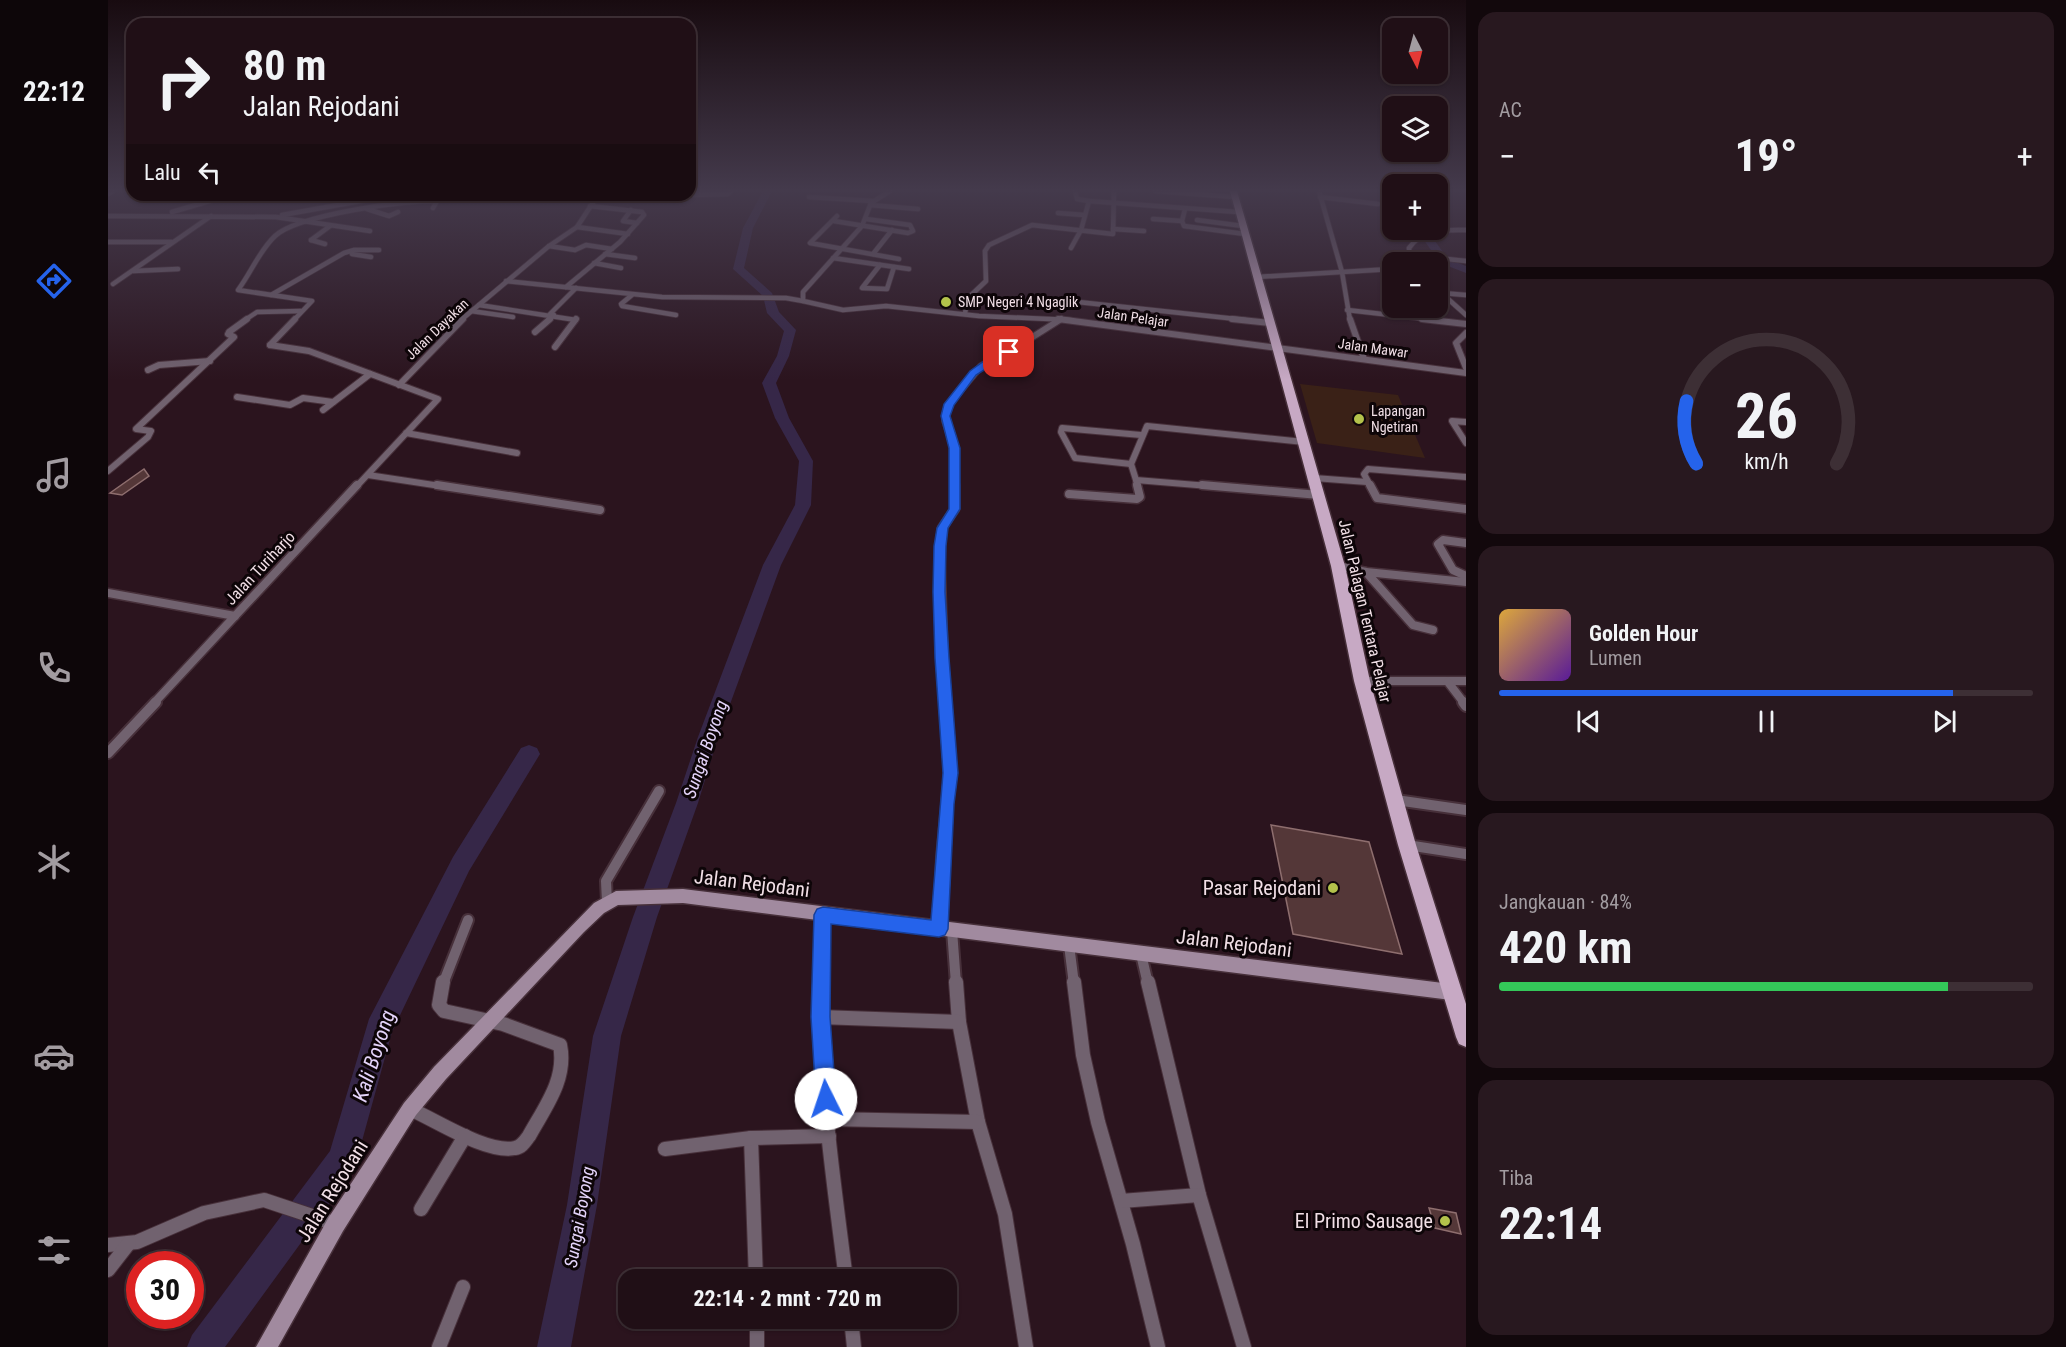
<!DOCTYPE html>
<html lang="id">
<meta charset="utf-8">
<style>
:root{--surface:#200f16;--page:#28181f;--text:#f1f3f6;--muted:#a29ca1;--line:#3d2f35;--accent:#2563eb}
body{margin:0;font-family:"Roboto Condensed",sans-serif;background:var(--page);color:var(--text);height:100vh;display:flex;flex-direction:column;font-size:22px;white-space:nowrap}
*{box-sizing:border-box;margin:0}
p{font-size:20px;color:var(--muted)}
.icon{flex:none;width:33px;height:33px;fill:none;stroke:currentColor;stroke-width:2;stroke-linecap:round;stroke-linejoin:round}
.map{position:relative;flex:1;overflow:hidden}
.sheet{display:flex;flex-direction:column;gap:12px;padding:12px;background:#12080c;width:600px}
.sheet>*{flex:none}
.guide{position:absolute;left:18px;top:18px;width:570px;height:183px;border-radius:18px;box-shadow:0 2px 4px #0004,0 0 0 2px var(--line);background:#200f16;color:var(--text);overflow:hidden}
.needle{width:39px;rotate:174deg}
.controls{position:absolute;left:1274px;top:18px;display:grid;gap:12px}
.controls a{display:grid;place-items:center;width:66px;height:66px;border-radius:12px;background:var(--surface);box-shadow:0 2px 4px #0004,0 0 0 2px var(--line);font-size:30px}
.speed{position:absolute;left:18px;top:1251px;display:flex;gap:12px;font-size:30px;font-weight:700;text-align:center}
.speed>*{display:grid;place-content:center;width:78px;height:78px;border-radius:50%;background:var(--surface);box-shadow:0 2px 4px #0004,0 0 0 2px var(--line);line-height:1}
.speed .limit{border:9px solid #d22;background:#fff;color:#111}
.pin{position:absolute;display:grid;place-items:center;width:51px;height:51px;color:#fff;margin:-26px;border-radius:12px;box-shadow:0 3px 9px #0006}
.me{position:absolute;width:66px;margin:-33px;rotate:356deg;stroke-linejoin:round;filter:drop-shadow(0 0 4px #0008)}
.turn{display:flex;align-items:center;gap:21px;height:126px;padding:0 18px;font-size:27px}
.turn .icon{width:78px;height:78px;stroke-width:2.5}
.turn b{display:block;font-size:42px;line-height:51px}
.then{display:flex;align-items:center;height:57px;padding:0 18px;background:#0003;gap:12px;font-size:22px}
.big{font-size:45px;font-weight:700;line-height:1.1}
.sheet .tile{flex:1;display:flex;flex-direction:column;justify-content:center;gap:9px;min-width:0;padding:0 21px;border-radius:18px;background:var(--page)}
.sheet .dial{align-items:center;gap:0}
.dial svg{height:156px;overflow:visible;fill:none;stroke:var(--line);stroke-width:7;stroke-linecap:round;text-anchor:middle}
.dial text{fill:var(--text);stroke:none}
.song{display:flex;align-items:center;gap:18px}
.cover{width:72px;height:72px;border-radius:9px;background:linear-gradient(135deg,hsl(40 70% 55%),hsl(270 70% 35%))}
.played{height:6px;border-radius:3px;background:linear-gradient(90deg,var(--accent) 85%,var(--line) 85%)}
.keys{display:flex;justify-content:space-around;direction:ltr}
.heat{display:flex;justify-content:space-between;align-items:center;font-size:33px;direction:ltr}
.charge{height:9px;border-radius:4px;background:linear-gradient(90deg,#34c759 84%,var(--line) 0)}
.trip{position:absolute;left:510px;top:1269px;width:339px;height:60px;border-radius:18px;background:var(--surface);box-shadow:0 2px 4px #0004,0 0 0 2px var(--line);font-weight:700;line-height:60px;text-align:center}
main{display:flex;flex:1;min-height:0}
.tab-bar{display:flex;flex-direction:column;width:108px;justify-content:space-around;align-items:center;background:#0d0609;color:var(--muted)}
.tab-bar .icon{width:42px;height:42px}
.tab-bar .selected{color:var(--accent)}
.tab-bar b{font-size:27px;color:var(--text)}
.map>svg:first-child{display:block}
.green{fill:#3a2117}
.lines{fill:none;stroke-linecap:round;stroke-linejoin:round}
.river{fill:#362748;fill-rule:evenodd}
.building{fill:#543738;stroke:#8e6e6e;stroke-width:1.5}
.street-far4-casing{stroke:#47303a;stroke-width:6}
.street-far3-casing{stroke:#47303a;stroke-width:8}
.street-far2-casing{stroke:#47303a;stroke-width:11}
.street-far1-casing{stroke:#47303a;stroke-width:14}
.street-casing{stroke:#47303a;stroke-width:16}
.secondary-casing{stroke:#47303a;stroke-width:3}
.primary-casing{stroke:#47303a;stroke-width:3}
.street-far4{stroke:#71626f;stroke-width:4.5}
.street-far3{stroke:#71626f;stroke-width:6}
.street-far2{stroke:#71626f;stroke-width:8}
.street-far1{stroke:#71626f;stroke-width:10}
.street{stroke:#71626f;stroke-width:14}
.secondary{fill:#a18a9f;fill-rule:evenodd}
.primary{fill:#c7a9c4;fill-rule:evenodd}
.route{fill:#2563eb;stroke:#184099;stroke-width:1.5}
.poi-dot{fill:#b3c24b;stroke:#0d0508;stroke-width:2}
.labels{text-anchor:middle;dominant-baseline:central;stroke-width:6;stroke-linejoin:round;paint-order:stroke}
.far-poi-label{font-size:14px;fill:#f1dfe6;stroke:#0d0508;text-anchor:start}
.far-street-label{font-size:14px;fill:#f1dfe6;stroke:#0d0508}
.street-label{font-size:16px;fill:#f1dfe6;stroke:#0d0508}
.water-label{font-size:18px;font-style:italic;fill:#e4d4fa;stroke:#0d0508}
.near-street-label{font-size:20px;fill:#f1dfe6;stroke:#0d0508}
.near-poi-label{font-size:20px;fill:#f1dfe6;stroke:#0d0508;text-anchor:end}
.near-water-label{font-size:21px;font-style:italic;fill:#e4d4fa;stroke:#0d0508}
</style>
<main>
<nav class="tab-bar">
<b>22:12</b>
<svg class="icon selected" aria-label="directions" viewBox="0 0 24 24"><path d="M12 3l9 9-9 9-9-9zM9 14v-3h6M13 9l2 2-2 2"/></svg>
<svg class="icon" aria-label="music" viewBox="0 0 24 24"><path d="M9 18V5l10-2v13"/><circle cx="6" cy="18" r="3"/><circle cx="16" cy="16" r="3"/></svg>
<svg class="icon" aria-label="phone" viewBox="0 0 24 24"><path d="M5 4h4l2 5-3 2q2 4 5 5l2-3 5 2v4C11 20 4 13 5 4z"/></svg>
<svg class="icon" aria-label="climate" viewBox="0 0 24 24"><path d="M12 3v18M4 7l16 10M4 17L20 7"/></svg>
<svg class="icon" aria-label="car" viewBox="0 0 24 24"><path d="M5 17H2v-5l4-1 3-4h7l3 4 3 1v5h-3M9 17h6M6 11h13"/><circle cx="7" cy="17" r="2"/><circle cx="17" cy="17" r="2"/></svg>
<svg class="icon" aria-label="filters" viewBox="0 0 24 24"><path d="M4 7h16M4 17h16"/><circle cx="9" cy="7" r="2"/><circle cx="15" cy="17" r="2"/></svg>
</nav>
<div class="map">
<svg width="1358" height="1347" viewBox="0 0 1358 1347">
<rect width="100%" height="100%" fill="#2b141e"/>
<!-- green -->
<path class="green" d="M 1192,384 L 1290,395 L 1317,458 L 1209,443 Z"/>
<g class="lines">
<!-- river -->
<g class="river">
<path d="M 655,191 L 664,191 L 645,228 L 636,268 L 664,293 L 671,312 L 688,330 L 681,356 L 668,383 L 681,418 L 705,461 L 703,505 L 673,565 L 610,737 L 590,803 L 549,917 L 513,1036 L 489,1205 L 463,1347 L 429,1347 L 459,1205 L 485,1036 L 525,917 L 568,803 L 590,737 L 655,565 L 687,505 L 691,461 L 667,418 L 654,383 L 669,356 L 676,331 L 659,313 L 655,296 L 625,269 L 635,228 Z"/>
<path d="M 1309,230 L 1319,230 L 1340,259 L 1358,266 L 1358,273 L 1332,263 Z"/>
<path d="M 421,745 L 429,748 L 432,754 L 361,871 L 284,1032 L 246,1170 L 117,1347 L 79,1347 L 84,1335 L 222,1151 L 261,1019 L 345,857 L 413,748 Z"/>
</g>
</g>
<!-- building -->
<g class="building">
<path d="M 36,469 L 41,476 L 14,495 L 2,493 Z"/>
<path d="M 1163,825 L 1261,842 L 1294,954 L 1185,934 Z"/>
<path d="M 1321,1208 L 1348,1213 L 1353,1234 L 1327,1228 Z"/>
</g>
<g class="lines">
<!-- street-far4 casing -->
<g class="street-far4-casing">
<g id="street-far4">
<path d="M 782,191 L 763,203 L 754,226 L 695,292 L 695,301 L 735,310 L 778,306 L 871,316 L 963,320"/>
<path d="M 1047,191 L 1127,197"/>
<path d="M 1211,191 L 1234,272 L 1242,320"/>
<path d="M 0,194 L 5,191"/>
<path d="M 178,195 L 173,197 L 187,200 L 215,195"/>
<path d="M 556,195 L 581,195"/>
<path d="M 582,195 L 620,194 L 623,191"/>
<path d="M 701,197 L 765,201"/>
<path d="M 1212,197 L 1270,204"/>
<path d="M 981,201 L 1130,212"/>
<path d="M 762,205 L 810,209"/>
<path d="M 259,209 L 281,216 L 290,212"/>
<path d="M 1077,209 L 1074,221 L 1076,226 L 1137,234"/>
<path d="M 523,210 L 515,221 L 529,223"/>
<path d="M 64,212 L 122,195"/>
<path d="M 950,213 L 977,215"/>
<path d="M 174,215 L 286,195"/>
<path d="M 0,216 L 168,217 L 262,231"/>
<path d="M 729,216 L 702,243 L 791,259"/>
<path d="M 1045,219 L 1074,221"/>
<path d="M 1089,220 L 1135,226"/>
<path d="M 726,221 L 800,233 L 805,231 L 802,225 L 758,219"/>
<path d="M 469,227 L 520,234"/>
<path d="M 1005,229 L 1036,231"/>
<path d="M 203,240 L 222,226"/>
<path d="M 203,240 L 217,244"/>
<path d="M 0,242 L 64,242"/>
<path d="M 441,246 L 467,250 L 478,245 L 504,249"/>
<path d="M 963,248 L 973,230 L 981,201 L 969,199 L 967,191"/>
<path d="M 244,254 L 263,257"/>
<path d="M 497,254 L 527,258"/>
<path d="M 765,254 L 784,230"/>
<path d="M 1301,255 L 1358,261"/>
<path d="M 725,258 L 801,269"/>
<path d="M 1302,262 L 1301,248 C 1315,228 1336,230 1358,230"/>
<path d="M 486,263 L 513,268"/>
<path d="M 772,265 L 754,288 L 779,289 L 786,267"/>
<path d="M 25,271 L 70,269"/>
<path d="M 1148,277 L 1284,269"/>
<path d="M 398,281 L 554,297 L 678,298 L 695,301"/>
<path d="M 5,284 L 103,216"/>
<path d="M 458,287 L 512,242 L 536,215 L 534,212 L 482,206"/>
<path d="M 1329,289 L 1358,315"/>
<path d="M 1334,293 L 1358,295"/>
<path d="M 163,295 L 236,253 L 246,250 L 271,250"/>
<path d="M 524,295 L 513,304 L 514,306 L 568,315"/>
<path d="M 970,302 L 1138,320"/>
<path d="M 371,305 L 468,320"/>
<path d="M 1239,310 L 1327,320"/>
<path d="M 363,311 L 405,317"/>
<path d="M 442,314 L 468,288"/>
<path d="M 857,314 L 859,299 L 878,281 L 877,251 L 881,245 L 924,225 L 1005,234 L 1006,191"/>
<path d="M 137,320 L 149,312 L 193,311"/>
<path d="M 186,320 L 204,301 L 130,290 C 143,273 151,251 167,236 C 189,215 297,200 329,201 L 325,208"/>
<path d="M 353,320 L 441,246 L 469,227 L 490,195"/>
<path d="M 440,320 L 446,315"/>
<path d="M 951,320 L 953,319"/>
</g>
</g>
<!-- street-far3 casing -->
<g class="street-far3-casing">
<g id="street-far3">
<path d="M 950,319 L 1358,373"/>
<path d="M 1124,319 L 1162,323"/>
<path d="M 1242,319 L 1256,359"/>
<path d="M 1314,319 L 1358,324"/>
<path d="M 427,332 L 442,319"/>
<path d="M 1358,333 L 1348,343 L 1358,368"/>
<path d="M 162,345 L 187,319"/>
<path d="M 162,345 L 201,351 L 330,399 L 248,487"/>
<path d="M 447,347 L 468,319"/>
<path d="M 40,370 L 51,365 L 102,361"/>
<path d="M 291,385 L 355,319"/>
<path d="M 129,397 L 182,405 L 195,398 L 225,402"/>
<path d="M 215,410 L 262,374"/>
<path d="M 1358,422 L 1344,421 L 1358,443"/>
<path d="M 298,433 L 409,453"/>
<path d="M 1023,464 L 967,458 L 953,432 L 954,428 L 1033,435"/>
<path d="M 0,471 L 40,437 L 43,431 L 28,429 L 126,337 L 120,334 L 121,332 L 139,319"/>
<path d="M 260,475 L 339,487"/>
<path d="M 1206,478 L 1259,482"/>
<path d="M 1028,480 L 1030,487"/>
<path d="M 847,487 L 846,448 L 837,421 L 841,404 L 873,366 L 901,352 L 953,319"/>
<path d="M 1113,487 L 1028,480 L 1023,464 L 1039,426 L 1196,442"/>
<path d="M 1263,487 L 1256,474 L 1260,469 L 1358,477"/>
</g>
</g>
<!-- street-far2 casing -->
<g class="street-far2-casing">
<g id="street-far2">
<path d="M 329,485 L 492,510"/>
<path d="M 1094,485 L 1211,495"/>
<path d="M 1262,485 L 1269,498 L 1358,509"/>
<path d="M 961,494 L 1029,499 L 1032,497 L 1029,485"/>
<path d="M 1358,543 L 1335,540 L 1330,544 L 1345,570 L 1358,576"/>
<path d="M 1230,566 L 1258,572 L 1358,582"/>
<path d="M 1258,572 L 1305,625 L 1325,630"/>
<path d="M 0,593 L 127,616"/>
<path d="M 1254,681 L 1358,681"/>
<path d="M 1340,682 L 1356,703"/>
<path d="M 46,703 L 249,485"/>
<path d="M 837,703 L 832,546 L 834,528 L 847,509 L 847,485"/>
</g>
</g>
<!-- street-far1 casing -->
<g class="street-far1-casing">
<g id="street-far1">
<path d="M 1355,702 L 1358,706"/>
<path d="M 0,753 L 48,702"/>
<path d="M 1288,800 L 1358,810"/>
<path d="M 1299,845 L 1358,854"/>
<path d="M 499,902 L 498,881 L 551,791"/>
<path d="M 831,929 L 834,857 L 842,773 L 837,702"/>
<path d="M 844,930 L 848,984"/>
<path d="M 961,945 L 966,984"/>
<path d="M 1033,954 L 1040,984"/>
<path d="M 335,984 L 360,920"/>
<path d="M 713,984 L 715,915"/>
</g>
</g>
<!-- street casing -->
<g class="street-casing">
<g id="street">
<path d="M 713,982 C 710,1081 726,1182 738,1280"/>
<path d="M 848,982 L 851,1022 L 870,1122 L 897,1214 L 918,1347"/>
<path d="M 966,982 L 975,1055 L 990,1122 L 1025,1244 L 1050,1347"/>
<path d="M 1040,982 L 1091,1195 L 1136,1347"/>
<path d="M 712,1017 L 851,1022"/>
<path d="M 302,1109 C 328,1120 379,1154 407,1148 C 414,1147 417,1141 421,1136 C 437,1107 459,1079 452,1045 L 395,1024 L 336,1011 L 331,1005 L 335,982"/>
<path d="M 720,1119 L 870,1122"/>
<path d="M 643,1138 L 648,1280"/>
<path d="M 557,1149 L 643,1138 L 721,1136"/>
<path d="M 1013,1201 L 1091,1195"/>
<path d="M 313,1209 L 357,1136"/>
<path d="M 0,1245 L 29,1242 L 96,1213 L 156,1200 L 228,1224"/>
<path d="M 0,1270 L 21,1243"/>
<path d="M 649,1318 L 649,1347"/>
<path d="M 743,1318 L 746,1347"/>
<path d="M 331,1347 L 355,1287"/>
</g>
</g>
<!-- secondary casing -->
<g class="secondary-casing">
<path id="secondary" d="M 575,889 L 1343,984 L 1349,986 L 1351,992 L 1349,998 L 1343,1000 L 575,903 L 510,905 L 496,913 L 476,932 L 338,1079 L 308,1115 L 235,1231 L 170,1347 L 148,1347 L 221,1217 L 296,1103 L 326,1067 L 486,903 L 508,891 Z"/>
</g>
<!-- primary casing -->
<g class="primary-casing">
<path id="primary" d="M 1122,191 L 1129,191 L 1237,566 L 1262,681 L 1308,845 L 1358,1004 L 1358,1047 L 1351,1044 L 1348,1037 L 1290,845 L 1246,681 L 1223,566 Z"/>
</g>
<!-- street-far4 -->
<use href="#street-far4" class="street-far4"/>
<!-- street-far3 -->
<use href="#street-far3" class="street-far3"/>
<!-- street-far2 -->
<use href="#street-far2" class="street-far2"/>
<!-- street-far1 -->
<use href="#street-far1" class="street-far1"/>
<!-- street -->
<use href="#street" class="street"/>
<!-- secondary -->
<use href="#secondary" class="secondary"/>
<!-- primary -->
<use href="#primary" class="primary"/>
</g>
<!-- sky -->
<linearGradient id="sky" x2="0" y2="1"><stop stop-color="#180b10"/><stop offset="0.5" stop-color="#443a4c"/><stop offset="1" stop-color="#443a4c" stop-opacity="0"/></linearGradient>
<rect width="1358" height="380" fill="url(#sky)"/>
<!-- route -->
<path class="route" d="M 898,350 L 905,352 L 868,375 L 846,405 L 842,416 L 852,448 L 852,509 L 840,528 L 838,546 L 837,592 L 841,658 L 850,773 L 846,804 L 840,929 L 837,935 L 831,937 L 723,924 L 722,1017 L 728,1099 L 725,1106 L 718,1109 L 711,1106 L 708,1099 L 703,1017 L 706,915 L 709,909 L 715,907 L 823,920 L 835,773 L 827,658 L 825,592 L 826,546 L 829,528 L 841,509 L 841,448 L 833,416 L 836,404 L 862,371 L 876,361 Z"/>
<!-- markers -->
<g class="poi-dot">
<circle cx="838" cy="302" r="6"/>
<circle cx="1251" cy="419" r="6"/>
<circle cx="1225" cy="888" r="6"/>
<circle cx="1337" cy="1221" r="6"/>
</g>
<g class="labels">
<!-- far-poi labels -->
<g class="far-poi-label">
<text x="850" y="302">SMP Negeri 4 Ngaglik</text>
<text x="1263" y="411">Lapangan<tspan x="1263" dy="16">Ngetiran</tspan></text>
</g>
<!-- far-street labels -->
<g class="far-street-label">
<text transform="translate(1025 317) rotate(8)">Jalan Pelajar</text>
<text transform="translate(329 329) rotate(-44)">Jalan Dayakan</text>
<text transform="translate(1265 348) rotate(8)">Jalan Mawar</text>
</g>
<!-- street labels -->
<g class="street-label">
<text transform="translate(152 568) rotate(-47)">Jalan Turiharjo</text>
<text transform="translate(1257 611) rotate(77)">Jalan Palagan Tentara Pelajar</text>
</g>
<!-- water labels -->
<g class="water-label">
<text transform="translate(597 749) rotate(-71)">Sungai Boyong</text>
<text transform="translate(471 1217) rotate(-80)">Sungai Boyong</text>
</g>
<!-- near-street labels -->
<g class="near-street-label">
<text transform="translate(644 883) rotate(7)">Jalan Rejodani</text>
<text transform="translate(1126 943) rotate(7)">Jalan Rejodani</text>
<text transform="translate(224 1191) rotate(-58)">Jalan Rejodani</text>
</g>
<!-- near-poi labels -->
<g class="near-poi-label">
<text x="1213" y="888">Pasar Rejodani</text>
<text x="1325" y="1221">El Primo Sausage</text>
</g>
<!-- near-water labels -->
<g class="near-water-label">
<text transform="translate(266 1056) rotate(-72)">Kali Boyong</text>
</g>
</g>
</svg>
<div class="controls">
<a><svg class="needle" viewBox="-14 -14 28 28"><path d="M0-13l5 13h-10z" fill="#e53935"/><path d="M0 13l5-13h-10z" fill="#a29ca1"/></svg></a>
<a><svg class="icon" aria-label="layers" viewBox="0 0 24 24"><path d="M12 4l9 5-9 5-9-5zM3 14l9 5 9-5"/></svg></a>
<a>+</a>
<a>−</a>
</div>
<div class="speed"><div class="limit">30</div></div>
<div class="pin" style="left:901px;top:352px;background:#d93025"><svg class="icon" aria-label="arrive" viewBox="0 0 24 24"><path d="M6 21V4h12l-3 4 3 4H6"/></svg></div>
<svg class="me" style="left:718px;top:1099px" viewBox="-20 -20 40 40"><circle r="19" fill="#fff"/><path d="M0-13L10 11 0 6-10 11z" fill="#2563eb"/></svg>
<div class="trip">22:14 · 2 mnt · 720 m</div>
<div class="guide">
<div class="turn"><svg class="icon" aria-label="right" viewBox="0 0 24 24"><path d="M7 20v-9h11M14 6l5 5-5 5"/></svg><div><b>80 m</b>Jalan Rejodani</div></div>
<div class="then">Lalu<svg class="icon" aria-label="left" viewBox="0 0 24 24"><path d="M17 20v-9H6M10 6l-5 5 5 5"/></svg></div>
</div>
</div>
<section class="sheet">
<div class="tile"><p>AC</p>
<div class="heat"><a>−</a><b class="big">19°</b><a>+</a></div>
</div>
<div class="tile dial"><svg viewBox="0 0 100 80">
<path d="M14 69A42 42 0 1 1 86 69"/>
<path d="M14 69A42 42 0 0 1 9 37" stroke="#2563eb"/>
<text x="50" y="56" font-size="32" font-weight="700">26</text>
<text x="50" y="72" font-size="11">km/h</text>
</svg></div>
<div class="tile">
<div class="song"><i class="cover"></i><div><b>Golden Hour</b><p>Lumen</p></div></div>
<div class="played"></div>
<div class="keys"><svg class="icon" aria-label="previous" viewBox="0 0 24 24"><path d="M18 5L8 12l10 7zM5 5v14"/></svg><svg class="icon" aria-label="pause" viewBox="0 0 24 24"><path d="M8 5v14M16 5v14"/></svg><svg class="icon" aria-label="next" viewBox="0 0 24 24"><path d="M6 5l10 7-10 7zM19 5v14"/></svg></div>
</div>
<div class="tile"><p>Jangkauan · 84%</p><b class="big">420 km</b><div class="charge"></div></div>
<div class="tile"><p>Tiba</p><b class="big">22:14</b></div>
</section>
</main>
